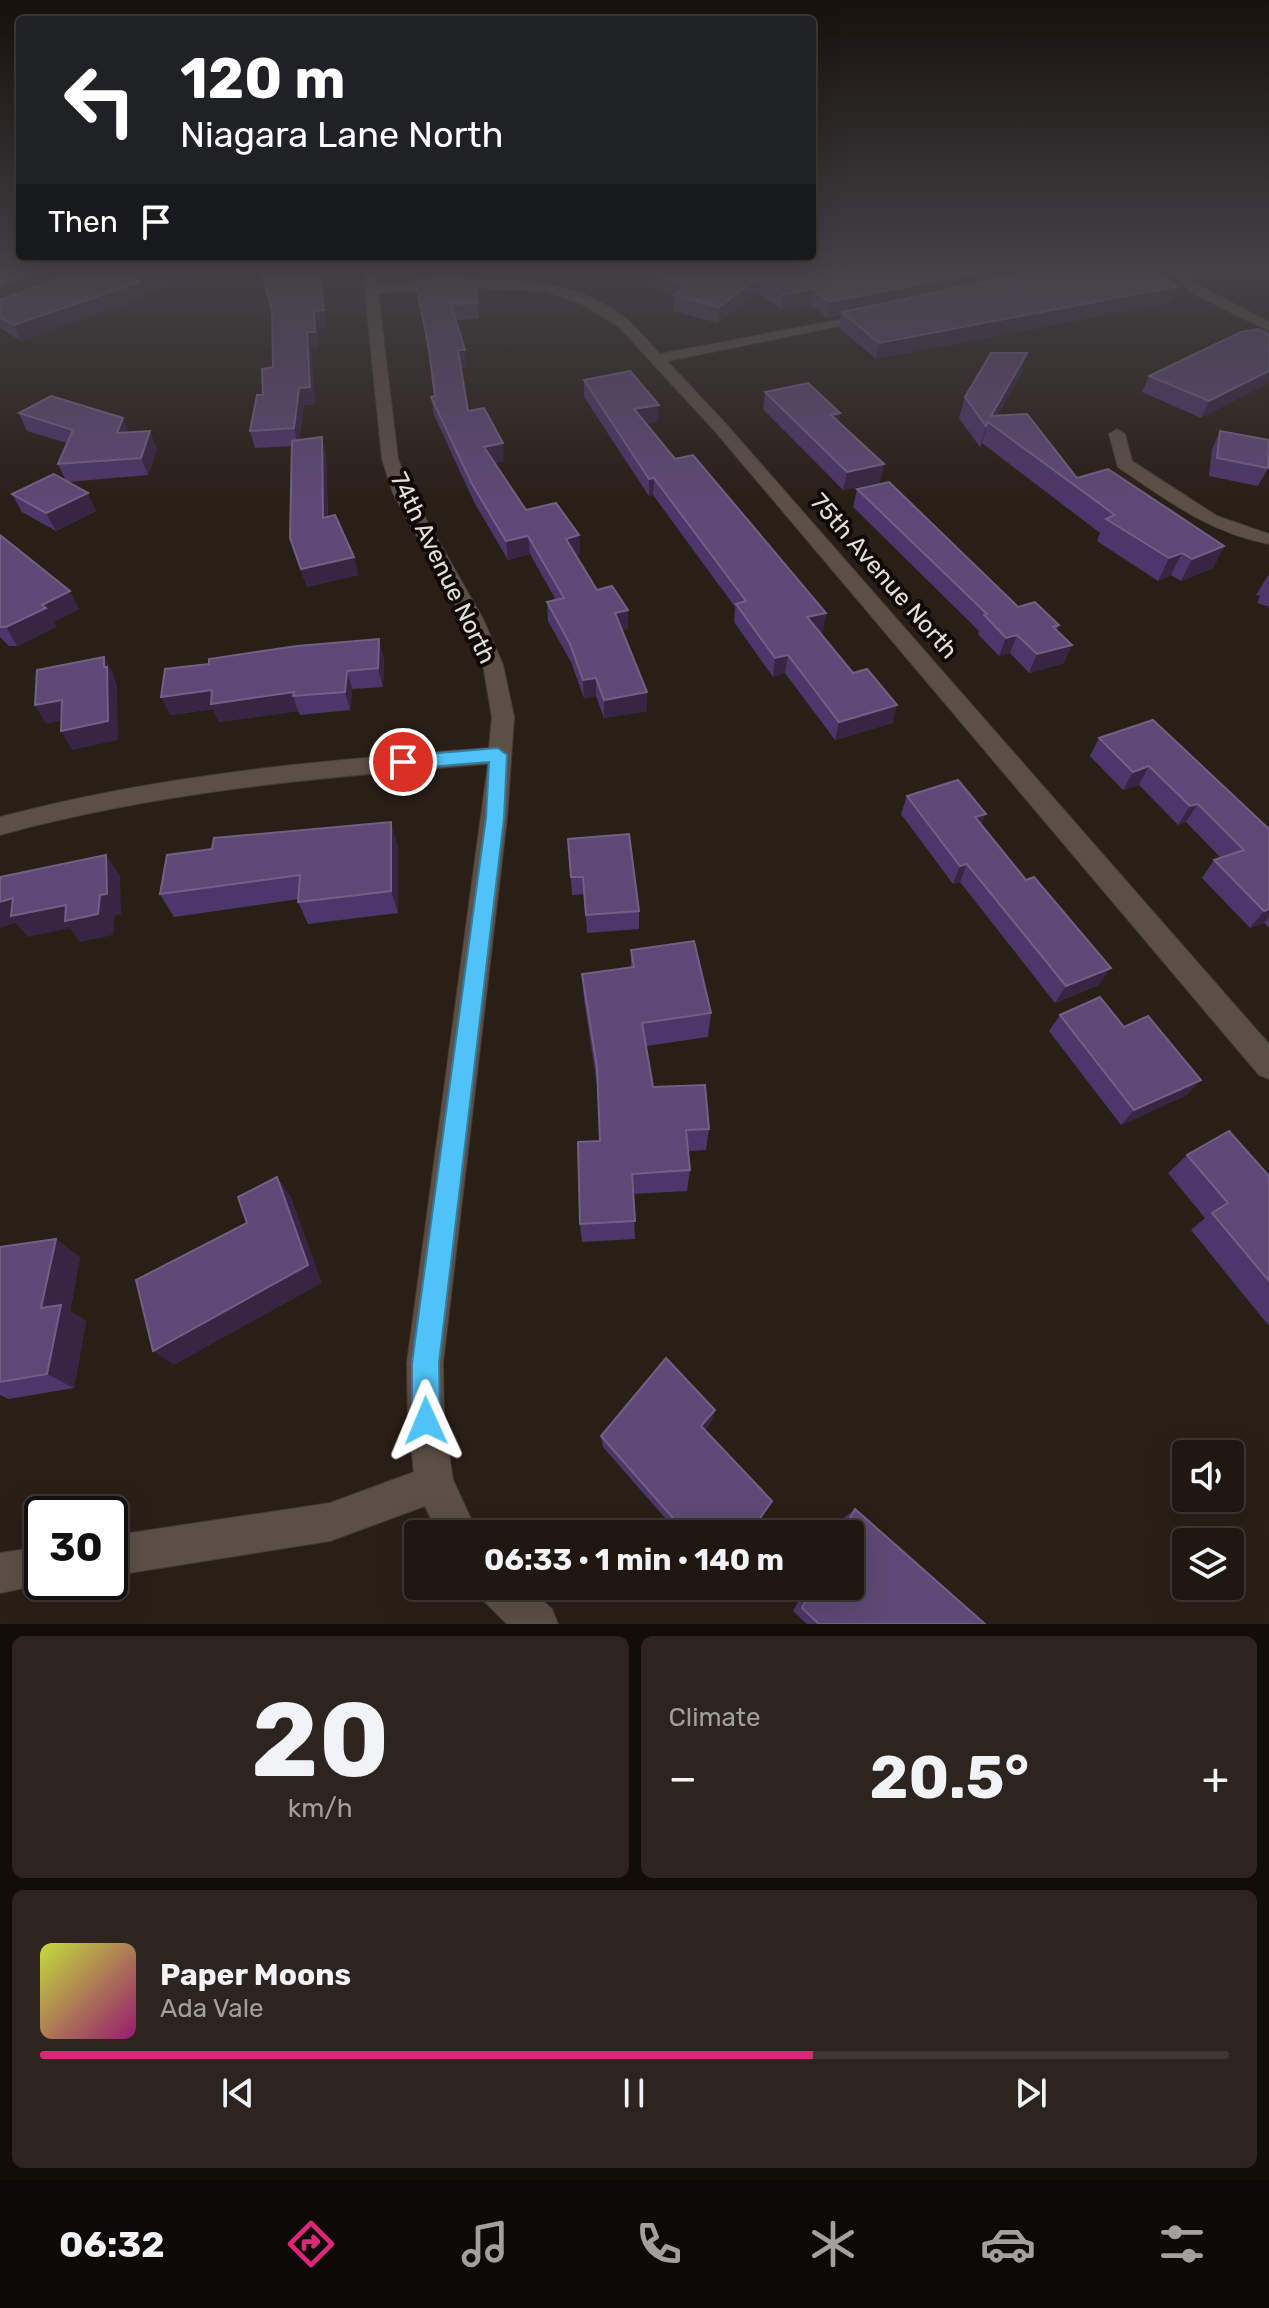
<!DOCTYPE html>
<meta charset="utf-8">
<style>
:root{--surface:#201711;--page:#2d241f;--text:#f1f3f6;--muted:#a29f9f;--line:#3d3631;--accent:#db2777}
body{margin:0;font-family:Rubik,sans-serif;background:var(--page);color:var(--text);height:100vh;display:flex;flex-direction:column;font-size:30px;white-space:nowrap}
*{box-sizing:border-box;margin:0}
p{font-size:26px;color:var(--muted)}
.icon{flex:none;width:44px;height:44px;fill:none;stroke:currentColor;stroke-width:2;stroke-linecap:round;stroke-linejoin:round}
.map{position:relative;height:1624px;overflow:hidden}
.sheet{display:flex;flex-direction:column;gap:12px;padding:12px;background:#120d09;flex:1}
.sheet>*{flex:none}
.top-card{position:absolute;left:16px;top:16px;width:800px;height:244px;border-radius:8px;box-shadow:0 8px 32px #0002,0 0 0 2px var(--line);background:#202124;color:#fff;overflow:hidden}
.tools{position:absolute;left:1172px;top:1440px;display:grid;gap:16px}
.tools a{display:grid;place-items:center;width:72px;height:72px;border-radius:8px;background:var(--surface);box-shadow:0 8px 32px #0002,0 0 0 2px var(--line);font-size:40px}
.speed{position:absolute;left:24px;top:1496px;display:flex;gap:16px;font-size:40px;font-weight:700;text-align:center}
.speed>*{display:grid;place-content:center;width:104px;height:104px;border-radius:50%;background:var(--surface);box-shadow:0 8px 32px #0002,0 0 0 2px var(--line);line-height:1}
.speed .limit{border:4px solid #111;border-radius:12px;background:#fff;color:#111}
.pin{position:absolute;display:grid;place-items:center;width:68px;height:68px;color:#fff;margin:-34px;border:4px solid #fff;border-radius:50%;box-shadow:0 2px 8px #0007}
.me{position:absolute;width:88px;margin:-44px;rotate:359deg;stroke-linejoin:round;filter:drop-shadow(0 0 6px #0008)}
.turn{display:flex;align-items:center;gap:28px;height:168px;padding:0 32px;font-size:36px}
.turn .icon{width:104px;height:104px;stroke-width:2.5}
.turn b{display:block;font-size:56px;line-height:68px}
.then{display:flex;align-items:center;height:76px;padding:0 32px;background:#0003;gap:16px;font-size:30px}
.big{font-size:60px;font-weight:700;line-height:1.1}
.sheet .card{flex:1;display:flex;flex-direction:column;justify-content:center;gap:12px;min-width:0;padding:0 28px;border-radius:12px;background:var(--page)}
.sheet .dial{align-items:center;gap:0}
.dial b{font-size:104px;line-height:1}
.song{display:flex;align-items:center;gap:24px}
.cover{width:96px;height:96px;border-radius:12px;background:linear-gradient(135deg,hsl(70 70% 55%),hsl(320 70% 35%))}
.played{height:8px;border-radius:4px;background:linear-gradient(90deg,var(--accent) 65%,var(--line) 65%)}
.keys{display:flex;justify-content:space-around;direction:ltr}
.heat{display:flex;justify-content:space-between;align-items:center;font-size:44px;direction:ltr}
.sheet .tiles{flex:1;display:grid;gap:12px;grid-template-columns:1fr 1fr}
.card:last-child{grid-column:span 2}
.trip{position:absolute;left:404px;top:1520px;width:460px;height:80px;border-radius:8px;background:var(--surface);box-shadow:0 8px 32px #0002,0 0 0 2px var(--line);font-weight:700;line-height:80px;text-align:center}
.menu{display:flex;height:128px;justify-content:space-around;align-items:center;background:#0d0907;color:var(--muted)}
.menu .icon{width:56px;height:56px}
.menu .current{color:var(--accent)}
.menu b{font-size:36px;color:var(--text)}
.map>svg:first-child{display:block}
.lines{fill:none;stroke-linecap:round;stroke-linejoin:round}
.street-casing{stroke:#453b36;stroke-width:2}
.street{fill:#5c4f46;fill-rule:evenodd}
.wall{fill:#4d3669}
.shaded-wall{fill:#382543}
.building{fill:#5e4875;stroke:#735f85;stroke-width:2}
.route{fill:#4fc3f7;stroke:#337fa1;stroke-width:2}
.labels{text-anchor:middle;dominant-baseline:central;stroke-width:8;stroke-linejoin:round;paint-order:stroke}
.street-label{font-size:24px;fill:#e6ded8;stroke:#0f0a07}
</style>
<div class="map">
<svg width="1269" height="1624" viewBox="0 0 1269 1624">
<rect width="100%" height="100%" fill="#2a1f17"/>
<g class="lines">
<!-- street casing -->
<g class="street-casing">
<g id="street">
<path d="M 363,271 L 375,271 L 377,285 C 458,281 564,263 631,323 C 641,332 650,344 660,354 L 875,313 L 875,319 L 870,320 L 667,361 L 726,424 L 1269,1044 L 1269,1079 L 1259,1075 L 714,430 L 619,327 L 582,304 L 545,291 L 476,288 L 378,293 L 398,459 L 411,493 L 483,619 L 503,665 L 514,717 L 507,818 L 443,1363 L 444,1421 L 453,1480 L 478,1534 L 438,1534 L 425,1506 L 330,1541 L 110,1576 L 110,1536 L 330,1503 L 414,1472 L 408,1421 L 407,1363 L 488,764 C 323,777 160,791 0,835 L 0,817 C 161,774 324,760 489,748 L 492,717 L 483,665 L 463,619 L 393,493 L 382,459 Z"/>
<path d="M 1170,271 L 1184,271 L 1202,287 L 1269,322 L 1269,331 L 1192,293 Z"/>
<path d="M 1117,429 L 1125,434 L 1132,461 L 1217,516 L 1269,534 L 1269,544 C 1210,533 1167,500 1118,467 L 1109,434 Z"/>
<path d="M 42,1547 L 42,1582 L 54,1582 L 0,1593 L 0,1553 Z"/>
<path d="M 477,1586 L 526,1586 L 552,1609 L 558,1624 L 507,1624 L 483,1600 Z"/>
</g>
</g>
<!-- street -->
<use href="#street" class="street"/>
</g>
<!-- wall -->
<g class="wall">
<path d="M 0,271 L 218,271 L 143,292 L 145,297 L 21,341 L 0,328 Z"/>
<path d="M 648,271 L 1149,271 L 1172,302 L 876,359 L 839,328 L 841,315 L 827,318 L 811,305 L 782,310 L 759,293 L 718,323 L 673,311 L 674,296 L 648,285 Z"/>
<path d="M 463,276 L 475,279 L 479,319 L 456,320 L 467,366 L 461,367 L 468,411 L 504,461 L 494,463 L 526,510 L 579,535 L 580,554 L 576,555 L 597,590 L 628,610 L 628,628 L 621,630 L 647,711 L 604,718 L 596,696 L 584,698 L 571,662 L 548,621 L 547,602 L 556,600 L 530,554 L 508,560 L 474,502 L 434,415 L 431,397 L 435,396 L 430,359 Z"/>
<path d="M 323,286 L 327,327 L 318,328 L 319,348 L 311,349 L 315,404 L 304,405 L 299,440 L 326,455 L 328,517 L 354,557 L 358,575 L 307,587 L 290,538 L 292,446 L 255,448 L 250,431 L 273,367 Z"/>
<path d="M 1269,334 L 1201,418 L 1142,392 L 1149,376 Z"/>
<path d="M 1027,353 L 1021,373 L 997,416 L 1077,478 L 1224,546 L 1213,568 L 1181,581 L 1171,575 L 1158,581 L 1097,541 L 1100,533 L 982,443 L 980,447 L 959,418 L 965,397 Z"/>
<path d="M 584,380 L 658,422 L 646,424 L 823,631 L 819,632 L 853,673 L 897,705 L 892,723 L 835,740 L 785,673 L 773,677 L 734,622 L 735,607 L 653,495 L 649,496 L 584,397 Z"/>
<path d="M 765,392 L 839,422 L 884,464 L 880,482 L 843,490 L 763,409 Z"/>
<path d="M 19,413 L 129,433 L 157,449 L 148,475 L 68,482 L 96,511 L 56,531 L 22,512 L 12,494 L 66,481 L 58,464 L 67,443 L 27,431 Z"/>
<path d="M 1220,431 L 1268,468 L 1258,486 L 1209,476 L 1212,449 Z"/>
<path d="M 857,489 L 1018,607 L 1059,625 L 1057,630 L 1064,663 L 1029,673 L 1010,653 L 999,656 L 978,634 L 979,631 L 853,507 Z"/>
<path d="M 0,535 L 79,609 L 54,622 L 56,627 L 17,646 L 9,646 L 0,637 Z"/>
<path d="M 1269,574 L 1269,607 L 1257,603 L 1260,596 L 1256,595 Z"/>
<path d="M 384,658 L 383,687 L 352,689 L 350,710 L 300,715 L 298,711 L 219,722 L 213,709 L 170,715 Z"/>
<path d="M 1099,738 L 1269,829 L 1269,928 L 1264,923 L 1250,928 L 1202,878 L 1214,860 L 1221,858 L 1186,822 L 1178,825 L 1139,785 L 1123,790 L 1090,756 Z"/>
<path d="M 907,796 L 981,825 L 1099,985 L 1055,1003 L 960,882 L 953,884 L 901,814 Z"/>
<path d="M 568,839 L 639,911 L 639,929 L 587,933 L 584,894 L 572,895 Z"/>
<path d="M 398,846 L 398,913 L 308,924 L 298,902 L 299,899 L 174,917 L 160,894 Z"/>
<path d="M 631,950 L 711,1013 L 708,1037 L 646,1046 L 653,1087 L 709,1129 L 706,1150 L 688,1151 L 690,1170 L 687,1191 L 633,1194 L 635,1239 L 582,1242 L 580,1224 L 600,1141 L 597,1085 L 584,999 L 582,974 L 631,967 Z"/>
<path d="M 1060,1015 L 1124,1027 L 1187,1095 L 1121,1125 L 1049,1031 Z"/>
<path d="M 1187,1155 L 1269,1176 L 1269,1326 L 1191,1230 L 1205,1218 L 1168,1173 Z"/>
<path d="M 0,1247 L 80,1257 L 70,1311 L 86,1321 L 74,1388 L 9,1399 L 0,1395 Z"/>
<path d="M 715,1410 L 711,1422 L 705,1430 L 749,1534 L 679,1534 L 603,1447 L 601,1436 Z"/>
<path d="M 855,1509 L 985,1624 L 807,1624 L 793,1611 L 807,1586 L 850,1586 L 850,1534 L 835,1534 L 845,1517 Z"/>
</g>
<!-- shaded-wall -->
<g class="shaded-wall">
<path d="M 40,271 L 90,271 L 0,304 L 0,285 Z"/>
<path d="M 156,271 L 218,271 L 143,292 L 145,297 L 21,341 L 14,325 L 132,278 Z"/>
<path d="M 319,271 L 323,286 L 327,327 L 318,328 L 319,348 L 311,349 L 315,404 L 304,405 L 298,445 L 294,428 L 307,332 L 314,311 Z"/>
<path d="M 986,271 L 1060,271 L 842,312 L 841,315 L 827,318 L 829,302 Z"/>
<path d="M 760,277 L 759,293 L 718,323 L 719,307 Z"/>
<path d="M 1178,286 L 1172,302 L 876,359 L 879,343 Z"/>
<path d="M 813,289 L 811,305 L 782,310 L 783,295 Z"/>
<path d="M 458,350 L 465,350 L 467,366 L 460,367 Z"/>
<path d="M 1027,353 L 1021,373 L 992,425 L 991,416 Z"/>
<path d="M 1269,371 L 1269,383 L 1201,418 L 1209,401 Z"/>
<path d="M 659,405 L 658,422 L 634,427 L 634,409 Z"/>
<path d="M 840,413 L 838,430 L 831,415 Z"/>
<path d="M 123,418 L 130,435 L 117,433 Z"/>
<path d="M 988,422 L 982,443 L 980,447 L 986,426 Z"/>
<path d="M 150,431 L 157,449 L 148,475 L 141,458 Z"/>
<path d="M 322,437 L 326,455 L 328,536 L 323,518 Z"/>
<path d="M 503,443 L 504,461 L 486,464 L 484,447 Z"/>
<path d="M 884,464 L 880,482 L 843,490 L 847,472 Z"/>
<path d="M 654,478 L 653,495 L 649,496 L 649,479 Z"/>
<path d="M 88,493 L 96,511 L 56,531 L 46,513 Z"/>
<path d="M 579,535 L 580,554 L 567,557 L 566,539 Z"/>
<path d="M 528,536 L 530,554 L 508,560 L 506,541 Z"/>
<path d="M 1224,546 L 1213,568 L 1181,581 L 1192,559 Z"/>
<path d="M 1182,553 L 1171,575 L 1158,581 L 1169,558 Z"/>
<path d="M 354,557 L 358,575 L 307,587 L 301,569 Z"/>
<path d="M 70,591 L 79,609 L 54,622 L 56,627 L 17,646 L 6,627 L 42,605 Z"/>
<path d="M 628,610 L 628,628 L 615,632 L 615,613 Z"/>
<path d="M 826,613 L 823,631 L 804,636 L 807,617 Z"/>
<path d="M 1017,635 L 1010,653 L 999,656 L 1006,638 Z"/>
<path d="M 379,639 L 384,658 L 383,687 L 378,668 Z"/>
<path d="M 1072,645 L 1064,663 L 1029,673 L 1037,654 Z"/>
<path d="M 788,655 L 785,673 L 773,677 L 775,658 Z"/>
<path d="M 104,657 L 114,675 L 114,679 L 117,685 L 118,740 L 72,750 L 61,731 L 104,667 Z"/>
<path d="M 347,671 L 352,689 L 350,710 L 345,692 Z"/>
<path d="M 596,678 L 596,696 L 584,698 L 583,680 Z"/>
<path d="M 212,690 L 294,692 L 293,696 L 298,711 L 219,722 L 213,709 L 170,715 L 161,697 Z"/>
<path d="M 647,692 L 647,711 L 604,718 L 604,700 Z"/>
<path d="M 62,700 L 73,718 L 46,724 L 35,705 Z"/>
<path d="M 897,705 L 892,723 L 835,740 L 839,722 Z"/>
<path d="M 1149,766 L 1139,785 L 1123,790 L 1133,772 Z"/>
<path d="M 1198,804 L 1186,822 L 1178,825 L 1190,806 Z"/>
<path d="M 986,814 L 978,832 L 975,817 Z"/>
<path d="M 391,822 L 398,846 L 398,913 L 391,891 Z"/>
<path d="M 106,855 L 120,876 L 121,914 L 115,916 L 113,935 L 80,942 L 70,928 L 28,937 L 16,923 L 0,928 L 0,902 L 13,898 L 100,895 Z"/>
<path d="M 967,864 L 960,882 L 953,884 L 960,866 Z"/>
<path d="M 1269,909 L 1269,917 L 1264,923 L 1250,928 L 1264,911 Z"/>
<path d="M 1111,968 L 1099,985 L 1055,1003 L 1066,986 Z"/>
<path d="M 1201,1080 L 1187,1095 L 1121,1125 L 1134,1110 Z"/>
<path d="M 277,1177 L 291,1197 L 322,1283 L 174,1365 L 153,1351 L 308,1265 Z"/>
<path d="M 56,1239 L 80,1257 L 70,1311 L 86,1321 L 74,1388 L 47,1374 L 41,1308 Z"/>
<path d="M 715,1410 L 711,1422 L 698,1438 L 701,1426 Z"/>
</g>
<!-- building -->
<g class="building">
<path d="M 0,271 L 40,271 L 0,285 Z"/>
<path d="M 78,271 L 156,271 L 132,278 L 139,282 L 14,325 L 0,317 L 0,300 Z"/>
<path d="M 261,271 L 319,271 L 324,310 L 314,311 L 315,332 L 307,332 L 310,387 L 299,388 L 294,428 L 250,431 L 257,395 L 263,395 L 262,369 L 273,367 L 272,310 Z"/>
<path d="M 653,271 L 986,271 L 829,302 L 813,289 L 783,295 L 760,277 L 719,307 L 674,295 L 687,286 Z"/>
<path d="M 1036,271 L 1149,271 L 1178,286 L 879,343 L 842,312 Z"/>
<path d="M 463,276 L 475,279 L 477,303 L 451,304 L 465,350 L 458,350 L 468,411 L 484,408 L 503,443 L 484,447 L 526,510 L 556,503 L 579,535 L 566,539 L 597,590 L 612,586 L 628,610 L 615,613 L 647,692 L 604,700 L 596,678 L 583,680 L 570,644 L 547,602 L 564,598 L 528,536 L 506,541 L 472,484 L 431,397 L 435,396 L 429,350 L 415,278 Z"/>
<path d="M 1258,329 L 1269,334 L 1269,371 L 1209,401 L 1149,376 L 1241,332 Z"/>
<path d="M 991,353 L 1027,353 L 991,416 L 1027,414 L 1077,478 L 1108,469 L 1224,546 L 1192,559 L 1182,553 L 1169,558 L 1106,519 L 1115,515 L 988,422 L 986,426 L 965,397 Z"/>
<path d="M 630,371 L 659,405 L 634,409 L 675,459 L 693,455 L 826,613 L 807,617 L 853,673 L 867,669 L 897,705 L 839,722 L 788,655 L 775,658 L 736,604 L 746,601 L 654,478 L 649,479 L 584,380 Z"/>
<path d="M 808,383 L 840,413 L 831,415 L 884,464 L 847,472 L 765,392 Z"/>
<path d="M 51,396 L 123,418 L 117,433 L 150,431 L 141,458 L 58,464 L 73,430 L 19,413 Z"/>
<path d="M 1220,431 L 1269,440 L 1268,468 L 1217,458 Z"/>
<path d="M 322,437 L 323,518 L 335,515 L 354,557 L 301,569 L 290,538 L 292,441 Z"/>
<path d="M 54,474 L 88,493 L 46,513 L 12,494 Z"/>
<path d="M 889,482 L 1018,607 L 1035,602 L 1059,625 L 1053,627 L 1072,645 L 1037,654 L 1017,635 L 1006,638 L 984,615 L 987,614 L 857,489 Z"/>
<path d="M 0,535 L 70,591 L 42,605 L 46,608 L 6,627 L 0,627 Z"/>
<path d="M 379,639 L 378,668 L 347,671 L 345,692 L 293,696 L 294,692 L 211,704 L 212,690 L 161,697 L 165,669 L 209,664 L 209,659 L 297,646 Z"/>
<path d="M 104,657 L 104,667 L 107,667 L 108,721 L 61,731 L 62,700 L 35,705 L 37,670 Z"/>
<path d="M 1153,720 L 1269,829 L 1269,909 L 1264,911 L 1214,860 L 1244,850 L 1198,804 L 1190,806 L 1149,766 L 1133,772 L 1099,738 Z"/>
<path d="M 958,780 L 986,814 L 975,817 L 1026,880 L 1034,877 L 1111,968 L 1066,986 L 967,864 L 960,866 L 907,796 Z"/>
<path d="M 391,822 L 391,891 L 298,902 L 300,875 L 160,894 L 167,855 L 212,849 L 214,838 Z"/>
<path d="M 629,834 L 639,911 L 586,915 L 583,877 L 571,877 L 568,839 Z"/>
<path d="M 106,855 L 107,894 L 100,895 L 98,914 L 65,921 L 66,905 L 11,916 L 13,898 L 0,902 L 0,877 Z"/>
<path d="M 694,941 L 711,1013 L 642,1023 L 653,1087 L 705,1085 L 709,1129 L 686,1130 L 690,1170 L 632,1174 L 635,1221 L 580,1224 L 578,1142 L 600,1141 L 597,1067 L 582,974 L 634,967 L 631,950 Z"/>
<path d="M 1100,997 L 1124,1027 L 1148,1016 L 1201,1080 L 1134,1110 L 1060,1015 Z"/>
<path d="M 1229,1131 L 1269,1176 L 1269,1281 L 1212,1213 L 1228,1203 L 1187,1155 Z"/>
<path d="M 277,1177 L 308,1265 L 153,1351 L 136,1280 L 247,1223 L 238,1197 Z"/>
<path d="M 56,1239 L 41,1308 L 61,1305 L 47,1374 L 0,1382 L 0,1247 Z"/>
<path d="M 666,1358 L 715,1410 L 701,1426 L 772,1501 L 749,1534 L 687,1534 L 601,1436 Z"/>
<path d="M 855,1509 L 985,1624 L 819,1624 L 802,1608 L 813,1586 L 850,1586 L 850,1534 L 842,1534 Z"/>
</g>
<!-- sky -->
<linearGradient id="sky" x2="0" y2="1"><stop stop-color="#17110d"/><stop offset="0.54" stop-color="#444247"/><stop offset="1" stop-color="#444247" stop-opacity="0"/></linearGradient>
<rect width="1269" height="499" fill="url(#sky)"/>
<!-- route -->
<path class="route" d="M 498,748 L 507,755 L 504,818 L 439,1363 L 440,1421 L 436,1431 L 426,1435 L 416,1431 L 412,1421 L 412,1363 L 486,818 L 489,762 L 403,769 L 394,762 L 403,756 Z"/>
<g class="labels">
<!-- street labels -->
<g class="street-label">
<text transform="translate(443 568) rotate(64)">74th Avenue North</text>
<text transform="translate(884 576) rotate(49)">75th Avenue North</text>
</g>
</g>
</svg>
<div class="tools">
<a><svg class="icon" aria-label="sound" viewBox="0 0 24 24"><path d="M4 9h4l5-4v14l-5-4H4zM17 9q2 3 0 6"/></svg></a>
<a><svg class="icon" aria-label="layers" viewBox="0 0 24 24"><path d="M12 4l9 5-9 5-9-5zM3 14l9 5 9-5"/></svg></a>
</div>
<div class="speed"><div class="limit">30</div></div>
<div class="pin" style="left:403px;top:762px;background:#d93025"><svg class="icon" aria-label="arrive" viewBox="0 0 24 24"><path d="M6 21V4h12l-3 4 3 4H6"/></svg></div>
<svg class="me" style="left:426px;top:1421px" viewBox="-20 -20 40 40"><path d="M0-17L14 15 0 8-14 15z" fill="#4fc3f7" stroke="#fff" stroke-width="4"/></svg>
<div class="trip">06:33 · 1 min · 140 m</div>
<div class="top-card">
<div class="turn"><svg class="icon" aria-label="left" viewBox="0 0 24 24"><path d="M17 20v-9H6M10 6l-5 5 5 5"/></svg><div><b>120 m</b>Niagara Lane North</div></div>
<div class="then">Then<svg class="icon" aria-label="arrive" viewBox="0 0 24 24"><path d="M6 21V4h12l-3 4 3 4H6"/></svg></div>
</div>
</div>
<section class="sheet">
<div class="tiles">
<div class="card dial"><b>20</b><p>km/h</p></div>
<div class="card"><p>Climate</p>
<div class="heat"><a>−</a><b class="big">20.5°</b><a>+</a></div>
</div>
<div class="card">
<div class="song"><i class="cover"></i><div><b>Paper Moons</b><p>Ada Vale</p></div></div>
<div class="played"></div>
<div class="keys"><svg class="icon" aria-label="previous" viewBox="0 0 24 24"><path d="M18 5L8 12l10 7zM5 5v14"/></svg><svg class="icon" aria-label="pause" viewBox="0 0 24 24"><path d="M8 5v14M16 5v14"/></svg><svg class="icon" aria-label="next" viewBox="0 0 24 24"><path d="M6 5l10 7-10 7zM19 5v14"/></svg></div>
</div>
</div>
</section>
<nav class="menu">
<b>06:32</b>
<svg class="icon current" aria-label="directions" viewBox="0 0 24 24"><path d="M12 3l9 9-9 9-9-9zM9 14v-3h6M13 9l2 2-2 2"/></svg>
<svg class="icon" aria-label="music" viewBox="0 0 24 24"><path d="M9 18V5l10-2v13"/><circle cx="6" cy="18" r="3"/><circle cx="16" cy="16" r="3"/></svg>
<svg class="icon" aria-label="phone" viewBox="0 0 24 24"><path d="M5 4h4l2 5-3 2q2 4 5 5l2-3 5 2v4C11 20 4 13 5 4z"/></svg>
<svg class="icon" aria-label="climate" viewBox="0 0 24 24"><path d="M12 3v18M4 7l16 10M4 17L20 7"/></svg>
<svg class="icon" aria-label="car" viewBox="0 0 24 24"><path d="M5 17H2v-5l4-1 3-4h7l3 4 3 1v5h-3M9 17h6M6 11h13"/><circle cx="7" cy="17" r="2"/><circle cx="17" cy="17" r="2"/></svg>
<svg class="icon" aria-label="filters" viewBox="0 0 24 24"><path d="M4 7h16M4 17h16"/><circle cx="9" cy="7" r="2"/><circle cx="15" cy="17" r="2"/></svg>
</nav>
